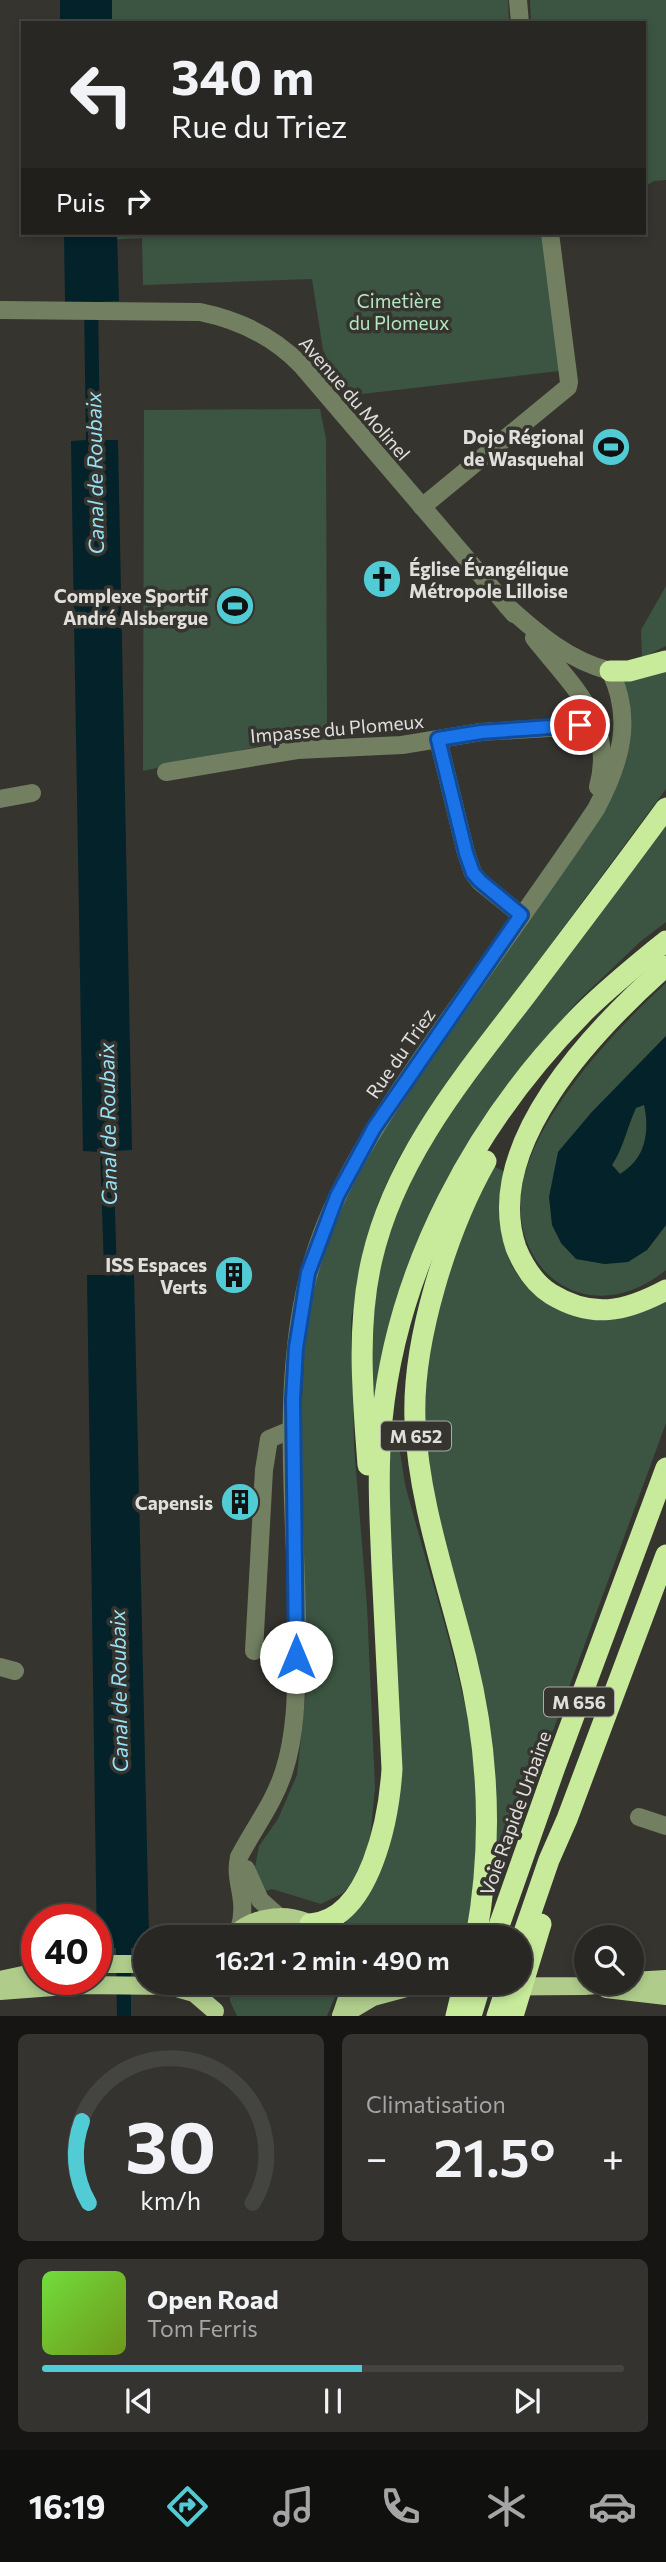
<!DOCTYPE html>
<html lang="fr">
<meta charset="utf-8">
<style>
:root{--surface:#282723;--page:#343330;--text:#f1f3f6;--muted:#a5a5a6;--line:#444441;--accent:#51ccd4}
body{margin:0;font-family:Commissioner,sans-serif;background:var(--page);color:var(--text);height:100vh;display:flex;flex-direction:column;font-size:26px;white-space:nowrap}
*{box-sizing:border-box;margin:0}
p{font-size:23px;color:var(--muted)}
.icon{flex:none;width:38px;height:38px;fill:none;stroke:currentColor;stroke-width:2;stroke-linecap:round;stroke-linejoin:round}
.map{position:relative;height:2016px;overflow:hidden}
.side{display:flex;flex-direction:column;gap:18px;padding:18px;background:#161513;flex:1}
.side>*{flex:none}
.top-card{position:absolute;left:21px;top:21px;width:625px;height:214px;border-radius:0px;box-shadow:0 4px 10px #0003,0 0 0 2px var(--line);background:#282723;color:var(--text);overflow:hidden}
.tools{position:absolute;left:574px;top:1925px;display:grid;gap:14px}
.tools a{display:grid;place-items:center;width:70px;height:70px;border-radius:50%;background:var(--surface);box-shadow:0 4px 10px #0003,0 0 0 2px var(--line);font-size:35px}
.speed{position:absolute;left:21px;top:1904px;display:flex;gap:14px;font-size:35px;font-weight:700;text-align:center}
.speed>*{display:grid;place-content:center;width:91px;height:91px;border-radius:50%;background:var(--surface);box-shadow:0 4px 10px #0003,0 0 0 2px var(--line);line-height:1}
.speed .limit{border:10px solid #d22;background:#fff;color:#111}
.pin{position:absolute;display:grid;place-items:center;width:60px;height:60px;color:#fff;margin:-30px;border:4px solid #fff;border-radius:50%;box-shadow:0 2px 7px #0007}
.me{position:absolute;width:77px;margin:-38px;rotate:0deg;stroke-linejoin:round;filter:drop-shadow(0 0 5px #0008)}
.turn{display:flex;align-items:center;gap:24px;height:147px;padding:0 35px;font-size:32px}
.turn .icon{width:91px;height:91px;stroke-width:2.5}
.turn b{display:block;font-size:49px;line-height:60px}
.then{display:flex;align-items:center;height:66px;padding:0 35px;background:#0003;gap:14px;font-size:26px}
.big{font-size:52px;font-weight:600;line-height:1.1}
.side .widget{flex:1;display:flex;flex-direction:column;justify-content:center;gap:10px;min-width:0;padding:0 24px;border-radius:10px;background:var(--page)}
.side .dial{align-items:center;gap:0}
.dial svg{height:182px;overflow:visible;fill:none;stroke:var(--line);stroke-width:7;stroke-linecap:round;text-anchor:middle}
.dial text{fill:var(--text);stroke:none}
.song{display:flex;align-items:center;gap:21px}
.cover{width:84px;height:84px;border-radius:10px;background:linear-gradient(135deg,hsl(100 70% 55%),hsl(80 70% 35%))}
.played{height:7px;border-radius:4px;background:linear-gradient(90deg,var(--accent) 55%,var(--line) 55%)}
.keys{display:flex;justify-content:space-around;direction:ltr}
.heat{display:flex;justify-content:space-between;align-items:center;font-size:38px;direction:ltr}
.side .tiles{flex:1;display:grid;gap:18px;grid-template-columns:1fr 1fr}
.widget:last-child{grid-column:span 2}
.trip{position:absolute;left:133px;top:1925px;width:399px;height:70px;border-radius:35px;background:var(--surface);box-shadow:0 4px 10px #0003,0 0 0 2px var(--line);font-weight:600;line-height:70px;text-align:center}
.tabs{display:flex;height:112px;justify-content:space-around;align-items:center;background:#10100e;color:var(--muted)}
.tabs .icon{width:49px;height:49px}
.tabs .active{color:var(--accent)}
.tabs b{font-size:32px;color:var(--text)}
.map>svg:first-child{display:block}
.green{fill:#3c5542}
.water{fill:#03222a;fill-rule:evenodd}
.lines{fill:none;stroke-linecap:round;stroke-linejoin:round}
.minor{stroke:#728061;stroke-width:18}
.major{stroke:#afcc8b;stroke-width:18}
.highway{stroke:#c7ea9b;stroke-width:21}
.route-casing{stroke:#114b97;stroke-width:18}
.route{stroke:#1a73e8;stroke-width:12}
.labels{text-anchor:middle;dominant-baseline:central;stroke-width:7;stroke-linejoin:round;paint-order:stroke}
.shield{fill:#36342f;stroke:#adaca8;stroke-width:2}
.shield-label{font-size:18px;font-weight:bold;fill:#e0dfdc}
.park-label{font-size:19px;fill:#b4e9c0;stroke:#36342f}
.street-label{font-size:19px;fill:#e0dfdc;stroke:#36342f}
.poi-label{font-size:19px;font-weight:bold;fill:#e0dfdc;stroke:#36342f;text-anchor:end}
.water-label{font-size:21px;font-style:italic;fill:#97e1f6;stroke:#36342f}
</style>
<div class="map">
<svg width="666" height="2016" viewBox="0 0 666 2016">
<rect width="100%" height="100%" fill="#36342f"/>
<!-- green -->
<g class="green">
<path d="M 101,0 L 508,0 L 509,23 L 101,23 Z"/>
<path d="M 530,0 L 666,0 L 666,180 L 654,181 L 644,187 L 644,23 L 531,23 Z"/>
<path d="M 105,233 L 542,233 L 559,371 L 345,396 L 323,350 L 312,279 L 143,285 L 142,238 L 105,240 Z"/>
<path d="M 320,409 L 326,439 L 327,743 L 264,745 L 143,771 L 144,410 Z"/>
<path d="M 666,586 L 666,646 L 642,658 L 641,630 Z"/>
<path d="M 666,668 L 666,789 L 428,1110 L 398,1159 L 378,1203 L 363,1252 L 351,1320 L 354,1446 L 367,1606 L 375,1788 L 369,1850 L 359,1874 L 343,1893 L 321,1904 L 272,1889 L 265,1891 L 258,1881 L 255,1867 L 259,1846 L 278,1819 L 297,1775 L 306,1690 L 300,1436 L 305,1341 L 318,1269 L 342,1206 L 378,1139 L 606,800 L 622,681 Z"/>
<path d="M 666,817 L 666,922 L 641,941 L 576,1003 L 517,1073 L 381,1360 L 371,1410 L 368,1358 L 382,1247 L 402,1192 L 439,1125 Z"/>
<path d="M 666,983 L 666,1036 L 590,1114 L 561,1243 L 577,1259 L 605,1264 L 647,1250 L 666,1225 L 666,1270 C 582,1338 494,1260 528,1164 C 550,1100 617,1028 666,983 Z"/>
<path d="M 645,1104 C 648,1134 648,1156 620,1174 L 612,1165 C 623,1147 627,1127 636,1107 Z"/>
<path d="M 493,1166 L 505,1172 C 494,1218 499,1275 546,1300 C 551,1303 558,1309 565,1311 C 576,1314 649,1301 666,1299 L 666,1423 L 518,1826 L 499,1886 L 492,1885 L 495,1819 L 424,1451 L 423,1394 L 436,1315 L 456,1248 Z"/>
<path d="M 391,1422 L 399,1422 L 400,1452 L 405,1484 C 425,1561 451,1637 467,1715 C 481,1788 479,1865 465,1937 L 357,1937 L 345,1921 L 358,1907 L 393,1828 L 388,1485 Z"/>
<path d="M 229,1983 L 336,1983 L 335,1997 L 327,2016 L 237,2016 L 230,2001 Z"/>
</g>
<!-- water -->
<g class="water">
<rect x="60" y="0" width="52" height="23"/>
<path d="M 64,233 L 117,233 L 119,301 L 98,302 L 100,440 L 118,440 L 132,1150 L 113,1151 L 117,1274 L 134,1274 L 149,1937 L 145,1937 L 145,1947 L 131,1948 L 131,2016 L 117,2016 L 116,1948 L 97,1948 L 87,1275 L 104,1275 L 104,1267 L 100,1152 L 83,1151 L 71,441 L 86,440 L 84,302 L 65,302 Z"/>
<path d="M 666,1036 L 666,1225 L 647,1250 L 628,1262 L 605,1264 L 576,1259 L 561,1243 L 552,1225 L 549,1197 L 558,1152 L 590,1114 ZM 644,1105 C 650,1131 646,1159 620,1174 L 612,1165 C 624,1147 627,1127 636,1108 Z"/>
</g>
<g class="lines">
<!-- minor -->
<g class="minor">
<path d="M 518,0 L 520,23"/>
<path d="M 0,310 L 200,312 C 239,320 273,336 301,365 L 514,614"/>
<path d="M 422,507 L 568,387 L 569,382 L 550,233"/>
<path d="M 534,638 C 571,685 616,722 598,787"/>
<path d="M 438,739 L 466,853 L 473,873 L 480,882 L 521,915"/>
<path d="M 166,772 L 297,750 L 402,745 L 481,732 L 597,725"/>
<path d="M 0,799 L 32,793"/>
<path d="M 254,1651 L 264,1470 L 269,1439 L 293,1429"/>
<path d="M 0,1667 L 15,1671"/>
<path d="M 639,1817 L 666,1826"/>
<path d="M 246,1869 L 260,1900 L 279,1917"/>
<path d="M 239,1930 C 249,1898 233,1883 239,1857 C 254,1828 274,1803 284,1771 C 298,1727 296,1679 297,1634 C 297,1522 281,1406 304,1295 C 323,1199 380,1119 434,1040 C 488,963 544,887 596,809 C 620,764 634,719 610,671 C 568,660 538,634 507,606"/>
</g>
<!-- major -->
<g class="major">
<path d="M 231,1937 C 259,1911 300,1910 329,1937"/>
<path d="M 96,1964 L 145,1964"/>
<path d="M 0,1980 L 37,1972"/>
<path d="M 632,1981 L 666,1979"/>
<path d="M 606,1989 L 666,1996"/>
<path d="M 0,1991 L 80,1985 L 170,1986 L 194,1993 L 215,2011"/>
<path d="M 341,2016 L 373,1997 L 410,1987 L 585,1986 L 618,1983"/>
<path d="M 341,2016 L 347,1998 L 348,1983"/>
</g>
<!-- highway -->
<g class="highway">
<path d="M 610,671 L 629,671 L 666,661"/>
<path d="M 666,966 C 596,1028 481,1145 516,1248 C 523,1265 535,1284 551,1294 C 592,1319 625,1312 666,1290"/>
<path d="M 368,1465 C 363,1397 356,1327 372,1259 C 395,1158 464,1076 526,995 C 573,933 620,871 666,808"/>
<path d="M 310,1924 C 371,1920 389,1816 392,1769 C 389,1702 385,1635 382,1568 C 380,1519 377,1470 382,1420 C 397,1268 475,1122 582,1014 C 608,988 638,964 666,941"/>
<path d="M 476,1937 C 493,1844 489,1750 466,1658 C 447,1581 418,1501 415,1420 C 412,1341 447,1230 486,1161"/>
<path d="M 495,1937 L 555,1767 L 666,1468"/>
<path d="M 520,1944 L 549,1860 L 567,1819 L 666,1555"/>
<path d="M 456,2016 L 464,1983"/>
<path d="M 471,2016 L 481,1983"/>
<path d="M 497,2016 L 508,1983"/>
<path d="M 513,2016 L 541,1924"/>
</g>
</g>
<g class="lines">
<!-- route casing -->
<g class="route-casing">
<path id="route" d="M 296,1657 L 293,1399 L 296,1348 L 308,1273 L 337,1196 L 374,1128 L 521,915 L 480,881 L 473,873 L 466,853 L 438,739 L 481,732 L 580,725"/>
</g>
<!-- route -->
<use href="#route" class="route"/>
</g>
<!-- icons -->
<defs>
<g id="stadium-disc" transform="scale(2.0125)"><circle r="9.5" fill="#51ccd4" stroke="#36342f"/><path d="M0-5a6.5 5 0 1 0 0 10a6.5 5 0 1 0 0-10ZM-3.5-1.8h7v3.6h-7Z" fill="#111"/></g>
<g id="church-disc" transform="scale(2.0125)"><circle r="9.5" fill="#51ccd4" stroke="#36342f"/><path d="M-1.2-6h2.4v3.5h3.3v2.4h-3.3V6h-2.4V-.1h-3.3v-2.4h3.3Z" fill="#111"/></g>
<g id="building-disc" transform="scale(2.0125)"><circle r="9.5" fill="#51ccd4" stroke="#36342f"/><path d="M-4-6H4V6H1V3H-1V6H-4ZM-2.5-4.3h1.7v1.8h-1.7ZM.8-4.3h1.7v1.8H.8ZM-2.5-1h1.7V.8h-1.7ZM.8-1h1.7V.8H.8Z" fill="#111"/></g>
</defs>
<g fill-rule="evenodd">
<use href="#stadium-disc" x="611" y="447"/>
<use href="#church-disc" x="382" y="579"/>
<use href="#stadium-disc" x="235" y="606"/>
<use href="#building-disc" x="234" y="1275"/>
<use href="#building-disc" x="240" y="1502"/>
</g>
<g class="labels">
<!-- shield labels -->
<g class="shield">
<rect x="381" y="1421.5" width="70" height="29" rx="5"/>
<rect x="544" y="1687.5" width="70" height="29" rx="5"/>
</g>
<g class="shield-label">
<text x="416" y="1436">M 652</text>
<text x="579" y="1702">M 656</text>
</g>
<!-- park labels -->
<g class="park-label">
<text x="399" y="300">Cimetière<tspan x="399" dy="22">du Plomeux</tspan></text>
</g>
<!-- street labels -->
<g class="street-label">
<text transform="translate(355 398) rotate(49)">Avenue du Molinel</text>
<text transform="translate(337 728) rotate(-5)">Impasse du Plomeux</text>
<text transform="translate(400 1053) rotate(-55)">Rue du Triez</text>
<text transform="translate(515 1813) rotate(-70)">Voie Rapide Urbaine</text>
</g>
<!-- poi labels -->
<g class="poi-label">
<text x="584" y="436">Dojo Régional<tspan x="584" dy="22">de Wasquehal</tspan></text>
<text x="409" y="568" text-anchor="start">Église Évangélique<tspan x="409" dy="22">Métropole Lilloise</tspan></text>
<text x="208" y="595">Complexe Sportif<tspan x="208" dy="22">André Alsbergue</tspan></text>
<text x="207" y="1264">ISS Espaces<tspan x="207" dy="22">Verts</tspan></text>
<text x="213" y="1502">Capensis</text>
</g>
<!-- water labels -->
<g class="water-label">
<text transform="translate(94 473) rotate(-91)">Canal de Roubaix</text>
<text transform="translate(107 1124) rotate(-91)">Canal de Roubaix</text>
<text transform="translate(118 1691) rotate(-91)">Canal de Roubaix</text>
</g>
</g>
</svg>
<div class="tools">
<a><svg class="icon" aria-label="search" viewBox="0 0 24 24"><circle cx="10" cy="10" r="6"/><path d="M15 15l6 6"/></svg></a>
</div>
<div class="speed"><div class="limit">40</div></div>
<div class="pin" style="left:580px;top:725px;background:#d93025"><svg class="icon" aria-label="arrive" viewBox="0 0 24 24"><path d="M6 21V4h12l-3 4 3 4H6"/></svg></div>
<svg class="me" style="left:296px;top:1657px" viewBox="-20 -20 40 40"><circle r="19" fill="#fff"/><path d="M0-13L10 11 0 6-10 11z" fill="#1a73e8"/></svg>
<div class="trip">16:21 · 2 min · 490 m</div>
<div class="top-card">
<div class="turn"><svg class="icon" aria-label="left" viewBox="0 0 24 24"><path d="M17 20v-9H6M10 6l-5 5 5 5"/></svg><div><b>340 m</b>Rue du Triez</div></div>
<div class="then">Puis<svg class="icon" aria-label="right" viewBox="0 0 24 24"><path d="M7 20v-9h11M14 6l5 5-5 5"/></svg></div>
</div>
</div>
<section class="side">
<div class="tiles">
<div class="widget dial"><svg viewBox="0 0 100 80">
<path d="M14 69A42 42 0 1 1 86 69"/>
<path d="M14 69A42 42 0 0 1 11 33" stroke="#51ccd4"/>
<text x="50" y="56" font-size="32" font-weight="700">30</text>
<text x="50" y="72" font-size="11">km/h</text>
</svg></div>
<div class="widget"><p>Climatisation</p>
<div class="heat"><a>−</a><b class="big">21.5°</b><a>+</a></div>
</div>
<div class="widget">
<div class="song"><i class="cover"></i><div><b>Open Road</b><p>Tom Ferris</p></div></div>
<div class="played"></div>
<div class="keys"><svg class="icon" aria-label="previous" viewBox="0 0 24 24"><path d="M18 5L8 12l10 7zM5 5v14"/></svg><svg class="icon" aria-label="pause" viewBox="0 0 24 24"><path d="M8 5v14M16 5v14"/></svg><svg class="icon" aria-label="next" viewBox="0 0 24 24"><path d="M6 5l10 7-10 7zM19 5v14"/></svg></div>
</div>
</div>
</section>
<nav class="tabs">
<b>16:19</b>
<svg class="icon active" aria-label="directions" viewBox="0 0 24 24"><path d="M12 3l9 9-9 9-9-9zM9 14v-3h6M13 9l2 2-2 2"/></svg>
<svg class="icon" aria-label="music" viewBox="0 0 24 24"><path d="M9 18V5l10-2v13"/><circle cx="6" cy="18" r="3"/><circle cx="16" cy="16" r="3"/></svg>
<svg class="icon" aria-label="phone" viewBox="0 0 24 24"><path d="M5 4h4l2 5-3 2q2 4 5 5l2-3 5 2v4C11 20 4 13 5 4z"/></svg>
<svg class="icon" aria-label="climate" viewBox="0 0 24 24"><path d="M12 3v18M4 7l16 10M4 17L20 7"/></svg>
<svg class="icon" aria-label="car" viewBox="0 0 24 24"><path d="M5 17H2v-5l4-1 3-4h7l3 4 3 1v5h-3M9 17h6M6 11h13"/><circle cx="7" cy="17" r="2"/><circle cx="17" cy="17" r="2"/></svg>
</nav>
